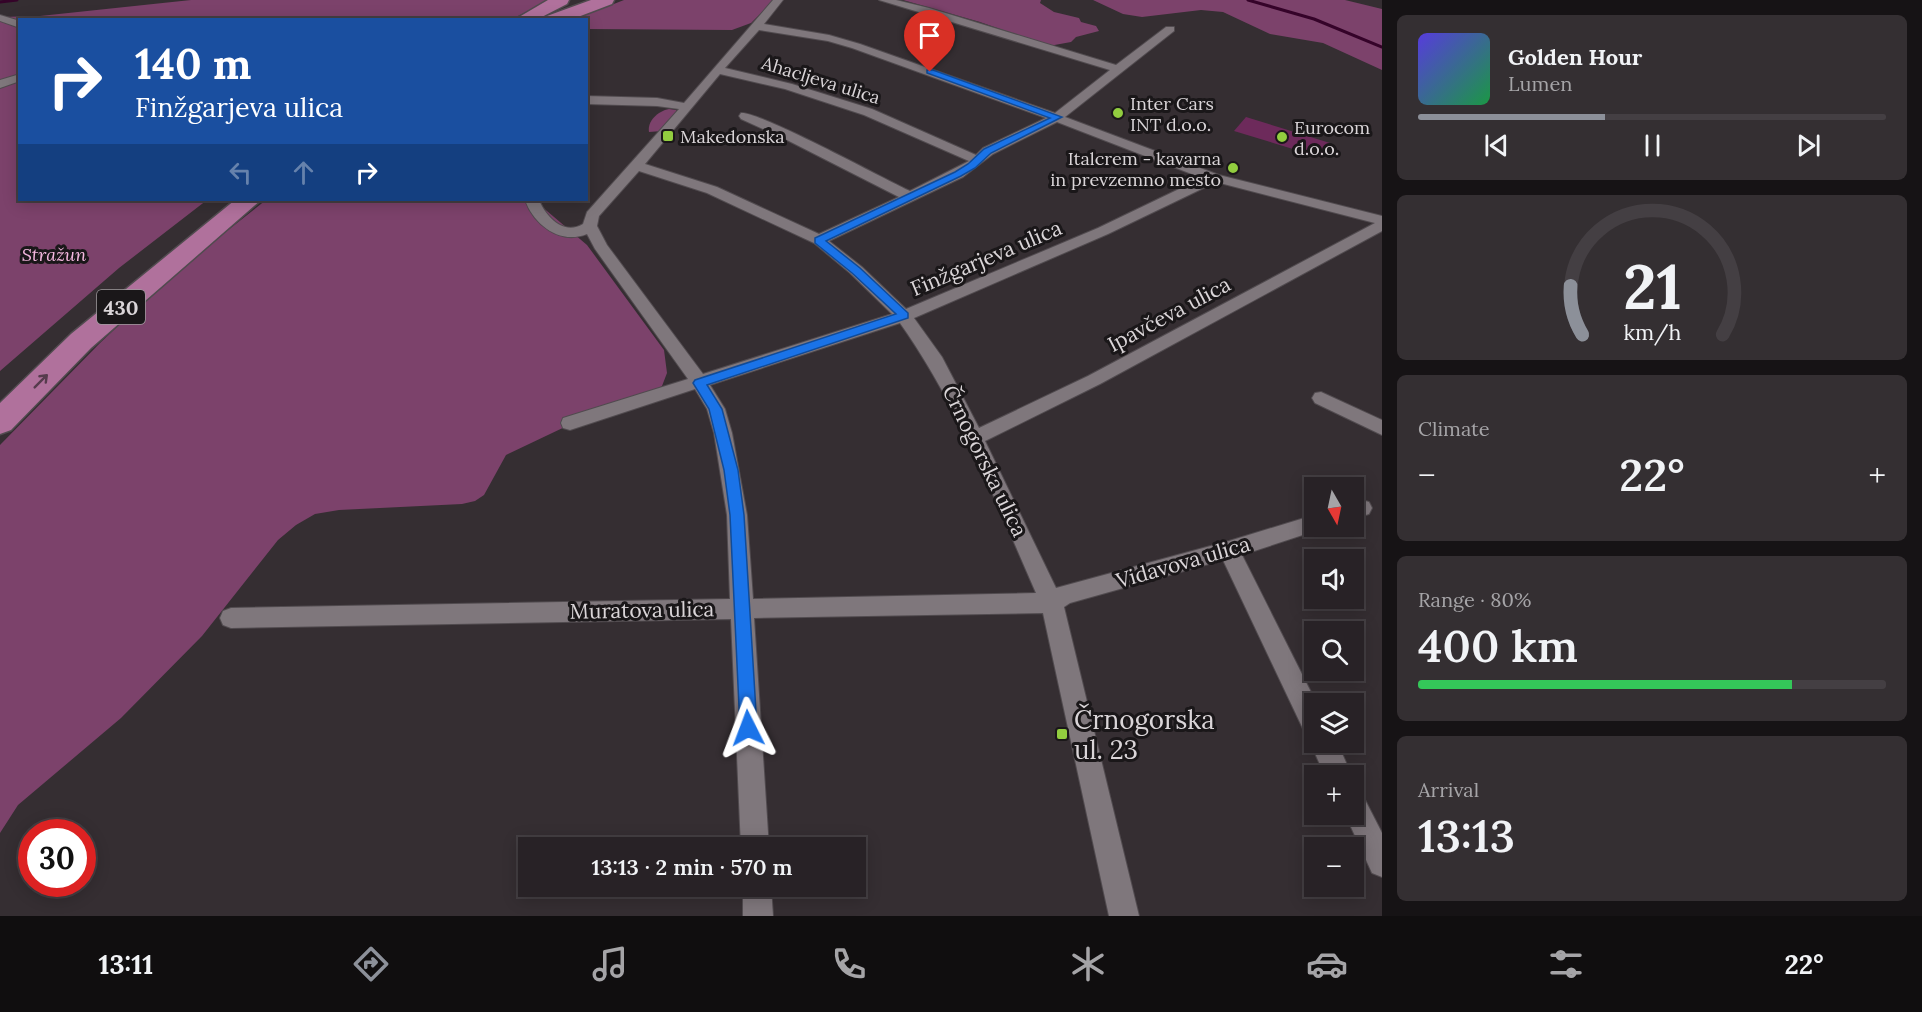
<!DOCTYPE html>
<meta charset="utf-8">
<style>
:root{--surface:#282226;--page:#342f32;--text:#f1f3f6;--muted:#a5a4a7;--line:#443f43;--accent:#8c9099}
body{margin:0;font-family:Lora,serif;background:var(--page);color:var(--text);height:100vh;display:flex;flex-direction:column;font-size:22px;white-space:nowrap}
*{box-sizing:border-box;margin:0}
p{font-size:20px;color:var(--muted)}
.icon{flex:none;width:33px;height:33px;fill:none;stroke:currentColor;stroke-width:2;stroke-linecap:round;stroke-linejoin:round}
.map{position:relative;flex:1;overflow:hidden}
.side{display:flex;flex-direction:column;gap:15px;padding:15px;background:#161315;width:540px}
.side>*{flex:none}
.hud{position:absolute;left:18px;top:18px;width:570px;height:183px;border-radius:0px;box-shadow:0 3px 15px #0003,0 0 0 2px var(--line);background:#1a4fa0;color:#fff;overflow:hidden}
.needle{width:39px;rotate:171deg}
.tools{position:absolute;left:1304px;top:477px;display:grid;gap:12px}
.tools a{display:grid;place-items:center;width:60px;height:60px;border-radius:0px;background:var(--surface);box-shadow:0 3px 15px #0003,0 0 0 2px var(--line);font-size:30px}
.speed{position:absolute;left:18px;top:819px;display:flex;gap:12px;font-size:30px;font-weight:700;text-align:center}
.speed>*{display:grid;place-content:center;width:78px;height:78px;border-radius:50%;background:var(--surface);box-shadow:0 3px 15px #0003,0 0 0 2px var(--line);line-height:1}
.speed .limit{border:9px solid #d22;background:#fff;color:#111}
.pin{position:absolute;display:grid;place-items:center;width:51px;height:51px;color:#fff;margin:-62px -26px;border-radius:50% 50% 50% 0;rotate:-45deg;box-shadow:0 0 6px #0007}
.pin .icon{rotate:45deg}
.me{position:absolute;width:66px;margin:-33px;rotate:357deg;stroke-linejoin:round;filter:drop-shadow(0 0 4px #0008)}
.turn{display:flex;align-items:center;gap:21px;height:126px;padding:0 18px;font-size:27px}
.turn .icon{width:78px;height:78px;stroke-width:2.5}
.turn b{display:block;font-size:42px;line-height:51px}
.lanes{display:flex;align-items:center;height:57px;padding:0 18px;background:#0003;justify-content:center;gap:30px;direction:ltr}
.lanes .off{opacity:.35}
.big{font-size:45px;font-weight:600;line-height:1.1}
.side .widget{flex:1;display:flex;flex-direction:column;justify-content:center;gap:9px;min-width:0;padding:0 21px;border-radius:9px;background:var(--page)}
.side .dial{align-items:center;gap:0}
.dial svg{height:156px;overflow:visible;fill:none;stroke:var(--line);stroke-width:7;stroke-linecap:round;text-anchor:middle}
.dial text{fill:var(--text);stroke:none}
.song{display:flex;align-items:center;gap:18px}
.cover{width:72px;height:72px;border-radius:9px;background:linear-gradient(135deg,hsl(250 70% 55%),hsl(140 70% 35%))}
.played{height:6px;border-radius:3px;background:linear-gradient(90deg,var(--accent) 40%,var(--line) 40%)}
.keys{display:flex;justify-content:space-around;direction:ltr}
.heat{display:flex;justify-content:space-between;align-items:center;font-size:33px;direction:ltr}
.charge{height:9px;border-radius:4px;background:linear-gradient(90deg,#34c759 80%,var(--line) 0)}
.trip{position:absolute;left:518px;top:837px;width:348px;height:60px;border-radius:0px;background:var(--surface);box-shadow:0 3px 15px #0003,0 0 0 2px var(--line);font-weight:600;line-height:60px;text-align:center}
.menu{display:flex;height:96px;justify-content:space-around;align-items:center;background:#100e0f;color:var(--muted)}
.menu .icon{width:42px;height:42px}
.menu .current{color:var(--accent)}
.menu b{font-size:27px;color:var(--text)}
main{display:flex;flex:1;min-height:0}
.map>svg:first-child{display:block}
.green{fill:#7c426b}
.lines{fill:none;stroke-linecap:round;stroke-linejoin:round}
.stream{stroke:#350329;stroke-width:3}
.building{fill:#6d2a5b}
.street-casing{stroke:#514b4f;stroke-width:2}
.highway-casing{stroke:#514b4f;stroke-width:3}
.street{fill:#7f777c;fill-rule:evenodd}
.highway{fill:#b0719c;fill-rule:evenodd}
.oneway{stroke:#563b4d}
.route{fill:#1a73e8;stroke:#114b97;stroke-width:1.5}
.poi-dot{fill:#92cd3f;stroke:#1a1719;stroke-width:2}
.labels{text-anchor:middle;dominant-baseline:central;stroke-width:6;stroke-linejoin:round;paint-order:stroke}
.far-street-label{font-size:18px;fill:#dad5d8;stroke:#1a1719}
.far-poi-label{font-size:18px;fill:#dad5d8;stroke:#1a1719;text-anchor:start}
.far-park-label{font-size:18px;font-style:italic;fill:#f4b7df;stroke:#1a1719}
.shield{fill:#1a1719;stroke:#a09c9f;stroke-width:1.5}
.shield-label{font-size:20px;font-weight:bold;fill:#dad5d8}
.street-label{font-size:21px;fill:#dad5d8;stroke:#1a1719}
.near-poi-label{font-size:26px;fill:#dad5d8;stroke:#1a1719;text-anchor:start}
</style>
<main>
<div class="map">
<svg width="1382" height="916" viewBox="0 0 1382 916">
<rect width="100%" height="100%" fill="#352e32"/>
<!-- green -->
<g class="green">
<path d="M 191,0 L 551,0 L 510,20 L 20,20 L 20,200 L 207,200 L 119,268 L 0,371 L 0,17 L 40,16 Z"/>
<path d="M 624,0 L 774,0 L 751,23 L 732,30 L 587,29 L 586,20 L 573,20 Z"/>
<path d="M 903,0 L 1041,0 L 1040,3 L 1054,12 L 1079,18 L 1081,22 L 1096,26 L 1099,31 L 1076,37 L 1071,42 L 1049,46 L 980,22 Z"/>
<path d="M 1093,0 L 1345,0 L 1382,9 L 1382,70 L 1323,43 L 1270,34 L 1223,12 L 1201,10 L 1142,17 L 1123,14 Z"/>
<path d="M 669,109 L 676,110 L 677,113 L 662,131 L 649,132 C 647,121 658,111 669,109 Z"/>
<path d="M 266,200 L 534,200 L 587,245 L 664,350 L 667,373 L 662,386 L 648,395 L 611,405 L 506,455 L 484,495 L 475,501 L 462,504 L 339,510 L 315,514 L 296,525 L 278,540 L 202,636 L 121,718 L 18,805 L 0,833 L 0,445 L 100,343 L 175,272 Z"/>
</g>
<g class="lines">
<!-- stream -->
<g class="stream">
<path d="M 1248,0 L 1314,19 L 1382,47"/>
<path d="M 0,2 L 17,0"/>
</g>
</g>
<!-- building -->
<path class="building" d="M 1246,117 L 1330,143 L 1319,157 L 1234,131 Z"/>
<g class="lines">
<!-- street casing -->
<g class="street-casing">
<g id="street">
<path d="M 773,0 L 783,0 L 764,24 L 829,35 L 860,44 L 1055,113 L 1110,70 L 879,0 L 896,0 L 929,8 L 1116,65 L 1166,27 L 1174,27 L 1174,31 L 1065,117 L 1219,175 L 1382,216 L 1382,231 L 1100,384 L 985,441 L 1056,588 L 1229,541 L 1314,515 L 1314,526 L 1323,526 L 1321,529 L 1242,555 L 1317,704 L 1314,704 L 1314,742 L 1337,742 L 1352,776 L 1325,776 L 1310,742 L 1313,736 L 1305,733 L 1223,560 L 1070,603 L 1064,607 L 1139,916 L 1109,916 L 1043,613 L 754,618 L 769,848 L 741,848 L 731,619 L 231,628 L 223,625 L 220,618 L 223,611 L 231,608 L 730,599 L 727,515 L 714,433 L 707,409 L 695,389 L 570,430 L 563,428 L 561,423 L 563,418 L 688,379 L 595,249 L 587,234 C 560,245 534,225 525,200 L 539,200 C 546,217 564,236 583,224 L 587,212 L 679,109 L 657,106 L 586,104 L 586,96 L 657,98 L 684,103 ZM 759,30 L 828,41 L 852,48 L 1046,118 L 983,148 L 976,155 L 872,109 L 792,84 L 725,68 ZM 720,74 L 785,89 L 864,115 L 969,161 L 910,191 C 886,180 757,110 741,113 L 739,116 L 741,119 L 787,140 L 899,197 L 819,234 L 717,187 L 645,164 ZM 1057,122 L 1202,178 L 1098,228 L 906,309 L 862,267 L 829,241 L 963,177 L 993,154 ZM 639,171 L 707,193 L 814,243 L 850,273 L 892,314 L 703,374 L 607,245 L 597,226 L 599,216 ZM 1216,182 L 1375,223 L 1088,376 L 979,428 L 942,357 L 914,318 L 1108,234 ZM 900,323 C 958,405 996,502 1036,593 L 753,599 L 747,515 L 732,433 L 725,409 L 710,385 Z"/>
<path d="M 0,15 L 20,21 L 20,28 L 0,21 Z"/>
<path d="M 20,74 L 20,81 L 0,88 L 0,80 Z"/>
<path d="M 1321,392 L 1382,420 L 1382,435 L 1315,403 L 1312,398 L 1315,393 Z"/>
<path d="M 1362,500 L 1369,502 L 1372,508 L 1369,514 L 1353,519 L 1353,503 Z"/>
<path d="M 1353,790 L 1362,794 L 1382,833 L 1382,877 L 1372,873 L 1345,814 L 1353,814 Z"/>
<path d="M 743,886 L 771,886 L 773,916 L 743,916 Z"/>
</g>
</g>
<!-- highway casing -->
<g class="highway-casing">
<g id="highway">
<path d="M 548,0 L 569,0 L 567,4 L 536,20 L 514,20 Z"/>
<path d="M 591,0 L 614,0 L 612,4 L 570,20 L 545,20 L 547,16 Z"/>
<path d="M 235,200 L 261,200 L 91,348 L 11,430 L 0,434 L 0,403 L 71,334 Z"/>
</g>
</g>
<!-- street -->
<use href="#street" class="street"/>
<!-- highway -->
<use href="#highway" class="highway"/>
</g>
<!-- one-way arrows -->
<defs><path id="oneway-shaft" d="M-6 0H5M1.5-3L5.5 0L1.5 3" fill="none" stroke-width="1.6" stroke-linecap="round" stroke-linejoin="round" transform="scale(1.5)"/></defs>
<use class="oneway" href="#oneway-shaft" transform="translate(41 381) rotate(-45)"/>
<!-- route -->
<path class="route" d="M 927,70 L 933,70 L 1062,117 L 991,153 L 975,168 L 961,176 L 826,241 L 860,268 L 908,313 L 908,318 L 707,385 L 722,409 L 738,470 L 744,515 L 757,728 L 755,734 L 748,736 L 742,734 L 740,728 L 730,515 L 724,470 L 709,409 L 693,383 L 695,380 L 896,314 L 852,273 L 815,243 L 815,238 L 955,172 L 968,164 L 984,149 L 1050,118 L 927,73 Z"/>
<!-- markers -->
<g class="poi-dot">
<circle cx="1118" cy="113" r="6"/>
<rect x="662" y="130" width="12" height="12" rx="3"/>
<circle cx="1282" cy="137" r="6"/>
<circle cx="1233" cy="168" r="6"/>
<rect x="1056" y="728" width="12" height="12" rx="3"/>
</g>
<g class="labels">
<!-- far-street labels -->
<g class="far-street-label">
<text transform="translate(821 80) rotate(17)">Ahacljeva ulica</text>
</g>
<!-- far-poi labels -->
<g class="far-poi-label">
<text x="1130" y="103">Inter Cars<tspan x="1130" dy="21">INT d.o.o.</tspan></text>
<text x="1294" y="127">Eurocom<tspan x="1294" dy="21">d.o.o.</tspan></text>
<text x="680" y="136">Makedonska</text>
<text x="1221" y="158" text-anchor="end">Italcrem - kavarna<tspan x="1221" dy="21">in prevzemno mesto</tspan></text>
</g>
<!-- far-park labels -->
<g class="far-park-label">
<text x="54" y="254">Stražun</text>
</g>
<!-- shield labels -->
<rect class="shield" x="97" y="290" width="48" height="34" rx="4.5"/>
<g class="shield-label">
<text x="121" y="307">430</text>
</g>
<!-- street labels -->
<g class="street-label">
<text transform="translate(986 258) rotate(-23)">Finžgarjeva ulica</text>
<text transform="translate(1169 314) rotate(-28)">Ipavčeva ulica</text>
<text transform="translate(985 461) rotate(64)">Črnogorska ulica</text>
<text transform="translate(1183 562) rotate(-16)">Vidavova ulica</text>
<text transform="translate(642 610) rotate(-1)">Muratova ulica</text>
</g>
<!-- near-poi labels -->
<g class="near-poi-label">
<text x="1074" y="719">Črnogorska<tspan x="1074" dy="30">ul. 23</tspan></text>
</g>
</g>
</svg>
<div class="tools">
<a><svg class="needle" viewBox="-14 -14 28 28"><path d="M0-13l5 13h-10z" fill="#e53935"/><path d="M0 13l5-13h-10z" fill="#a5a4a7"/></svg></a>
<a><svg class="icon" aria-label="sound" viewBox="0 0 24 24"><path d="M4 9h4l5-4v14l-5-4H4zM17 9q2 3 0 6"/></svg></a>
<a><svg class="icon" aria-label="search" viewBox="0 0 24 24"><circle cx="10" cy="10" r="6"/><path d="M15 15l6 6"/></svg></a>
<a><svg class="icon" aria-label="layers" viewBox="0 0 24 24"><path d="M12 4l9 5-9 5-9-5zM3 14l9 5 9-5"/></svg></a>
<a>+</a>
<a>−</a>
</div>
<div class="speed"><div class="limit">30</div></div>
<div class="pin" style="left:930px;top:72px;background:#d93025"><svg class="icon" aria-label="arrive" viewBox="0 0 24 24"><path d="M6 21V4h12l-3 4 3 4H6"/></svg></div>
<svg class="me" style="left:748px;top:728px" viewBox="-20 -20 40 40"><path d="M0-17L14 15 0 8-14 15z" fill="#1a73e8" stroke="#fff" stroke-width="4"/></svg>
<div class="trip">13:13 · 2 min · 570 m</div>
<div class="hud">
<div class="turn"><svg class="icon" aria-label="right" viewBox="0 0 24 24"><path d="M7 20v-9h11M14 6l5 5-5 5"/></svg><div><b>140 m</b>Finžgarjeva ulica</div></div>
<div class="lanes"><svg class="icon off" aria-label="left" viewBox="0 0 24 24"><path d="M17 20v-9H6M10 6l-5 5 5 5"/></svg><svg class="icon off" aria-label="ahead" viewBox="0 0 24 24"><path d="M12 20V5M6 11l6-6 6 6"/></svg><svg class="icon" aria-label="right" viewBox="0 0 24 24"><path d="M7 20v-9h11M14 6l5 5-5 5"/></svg></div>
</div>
</div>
<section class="side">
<div class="widget">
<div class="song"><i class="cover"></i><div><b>Golden Hour</b><p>Lumen</p></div></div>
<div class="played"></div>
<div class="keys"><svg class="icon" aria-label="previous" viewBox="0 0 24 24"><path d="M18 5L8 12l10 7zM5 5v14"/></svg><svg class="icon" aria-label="pause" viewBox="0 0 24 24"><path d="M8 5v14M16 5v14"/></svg><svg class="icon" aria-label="next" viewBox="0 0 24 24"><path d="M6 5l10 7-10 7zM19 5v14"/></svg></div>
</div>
<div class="widget dial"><svg viewBox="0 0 100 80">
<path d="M14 69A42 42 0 1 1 86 69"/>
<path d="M14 69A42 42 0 0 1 8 44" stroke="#8c9099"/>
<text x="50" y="56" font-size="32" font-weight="700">21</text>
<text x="50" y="72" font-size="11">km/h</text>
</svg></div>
<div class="widget"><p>Climate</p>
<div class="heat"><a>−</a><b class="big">22°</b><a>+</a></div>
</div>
<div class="widget"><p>Range · 80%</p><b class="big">400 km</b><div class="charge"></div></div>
<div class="widget"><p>Arrival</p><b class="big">13:13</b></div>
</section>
</main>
<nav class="menu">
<b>13:11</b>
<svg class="icon current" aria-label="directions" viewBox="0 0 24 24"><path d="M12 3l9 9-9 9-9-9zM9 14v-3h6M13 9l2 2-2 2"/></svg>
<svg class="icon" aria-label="music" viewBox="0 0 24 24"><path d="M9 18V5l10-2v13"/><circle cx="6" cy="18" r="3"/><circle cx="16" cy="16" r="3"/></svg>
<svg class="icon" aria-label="phone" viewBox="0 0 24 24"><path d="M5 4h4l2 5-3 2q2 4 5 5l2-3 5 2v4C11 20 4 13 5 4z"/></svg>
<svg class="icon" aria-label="climate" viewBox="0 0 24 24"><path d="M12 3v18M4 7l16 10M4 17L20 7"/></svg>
<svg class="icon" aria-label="car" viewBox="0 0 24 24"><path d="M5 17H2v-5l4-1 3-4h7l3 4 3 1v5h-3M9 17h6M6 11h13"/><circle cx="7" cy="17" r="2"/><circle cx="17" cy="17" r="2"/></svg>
<svg class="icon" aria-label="filters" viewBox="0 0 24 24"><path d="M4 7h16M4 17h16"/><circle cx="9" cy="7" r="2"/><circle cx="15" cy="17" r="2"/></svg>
<b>22°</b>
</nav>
